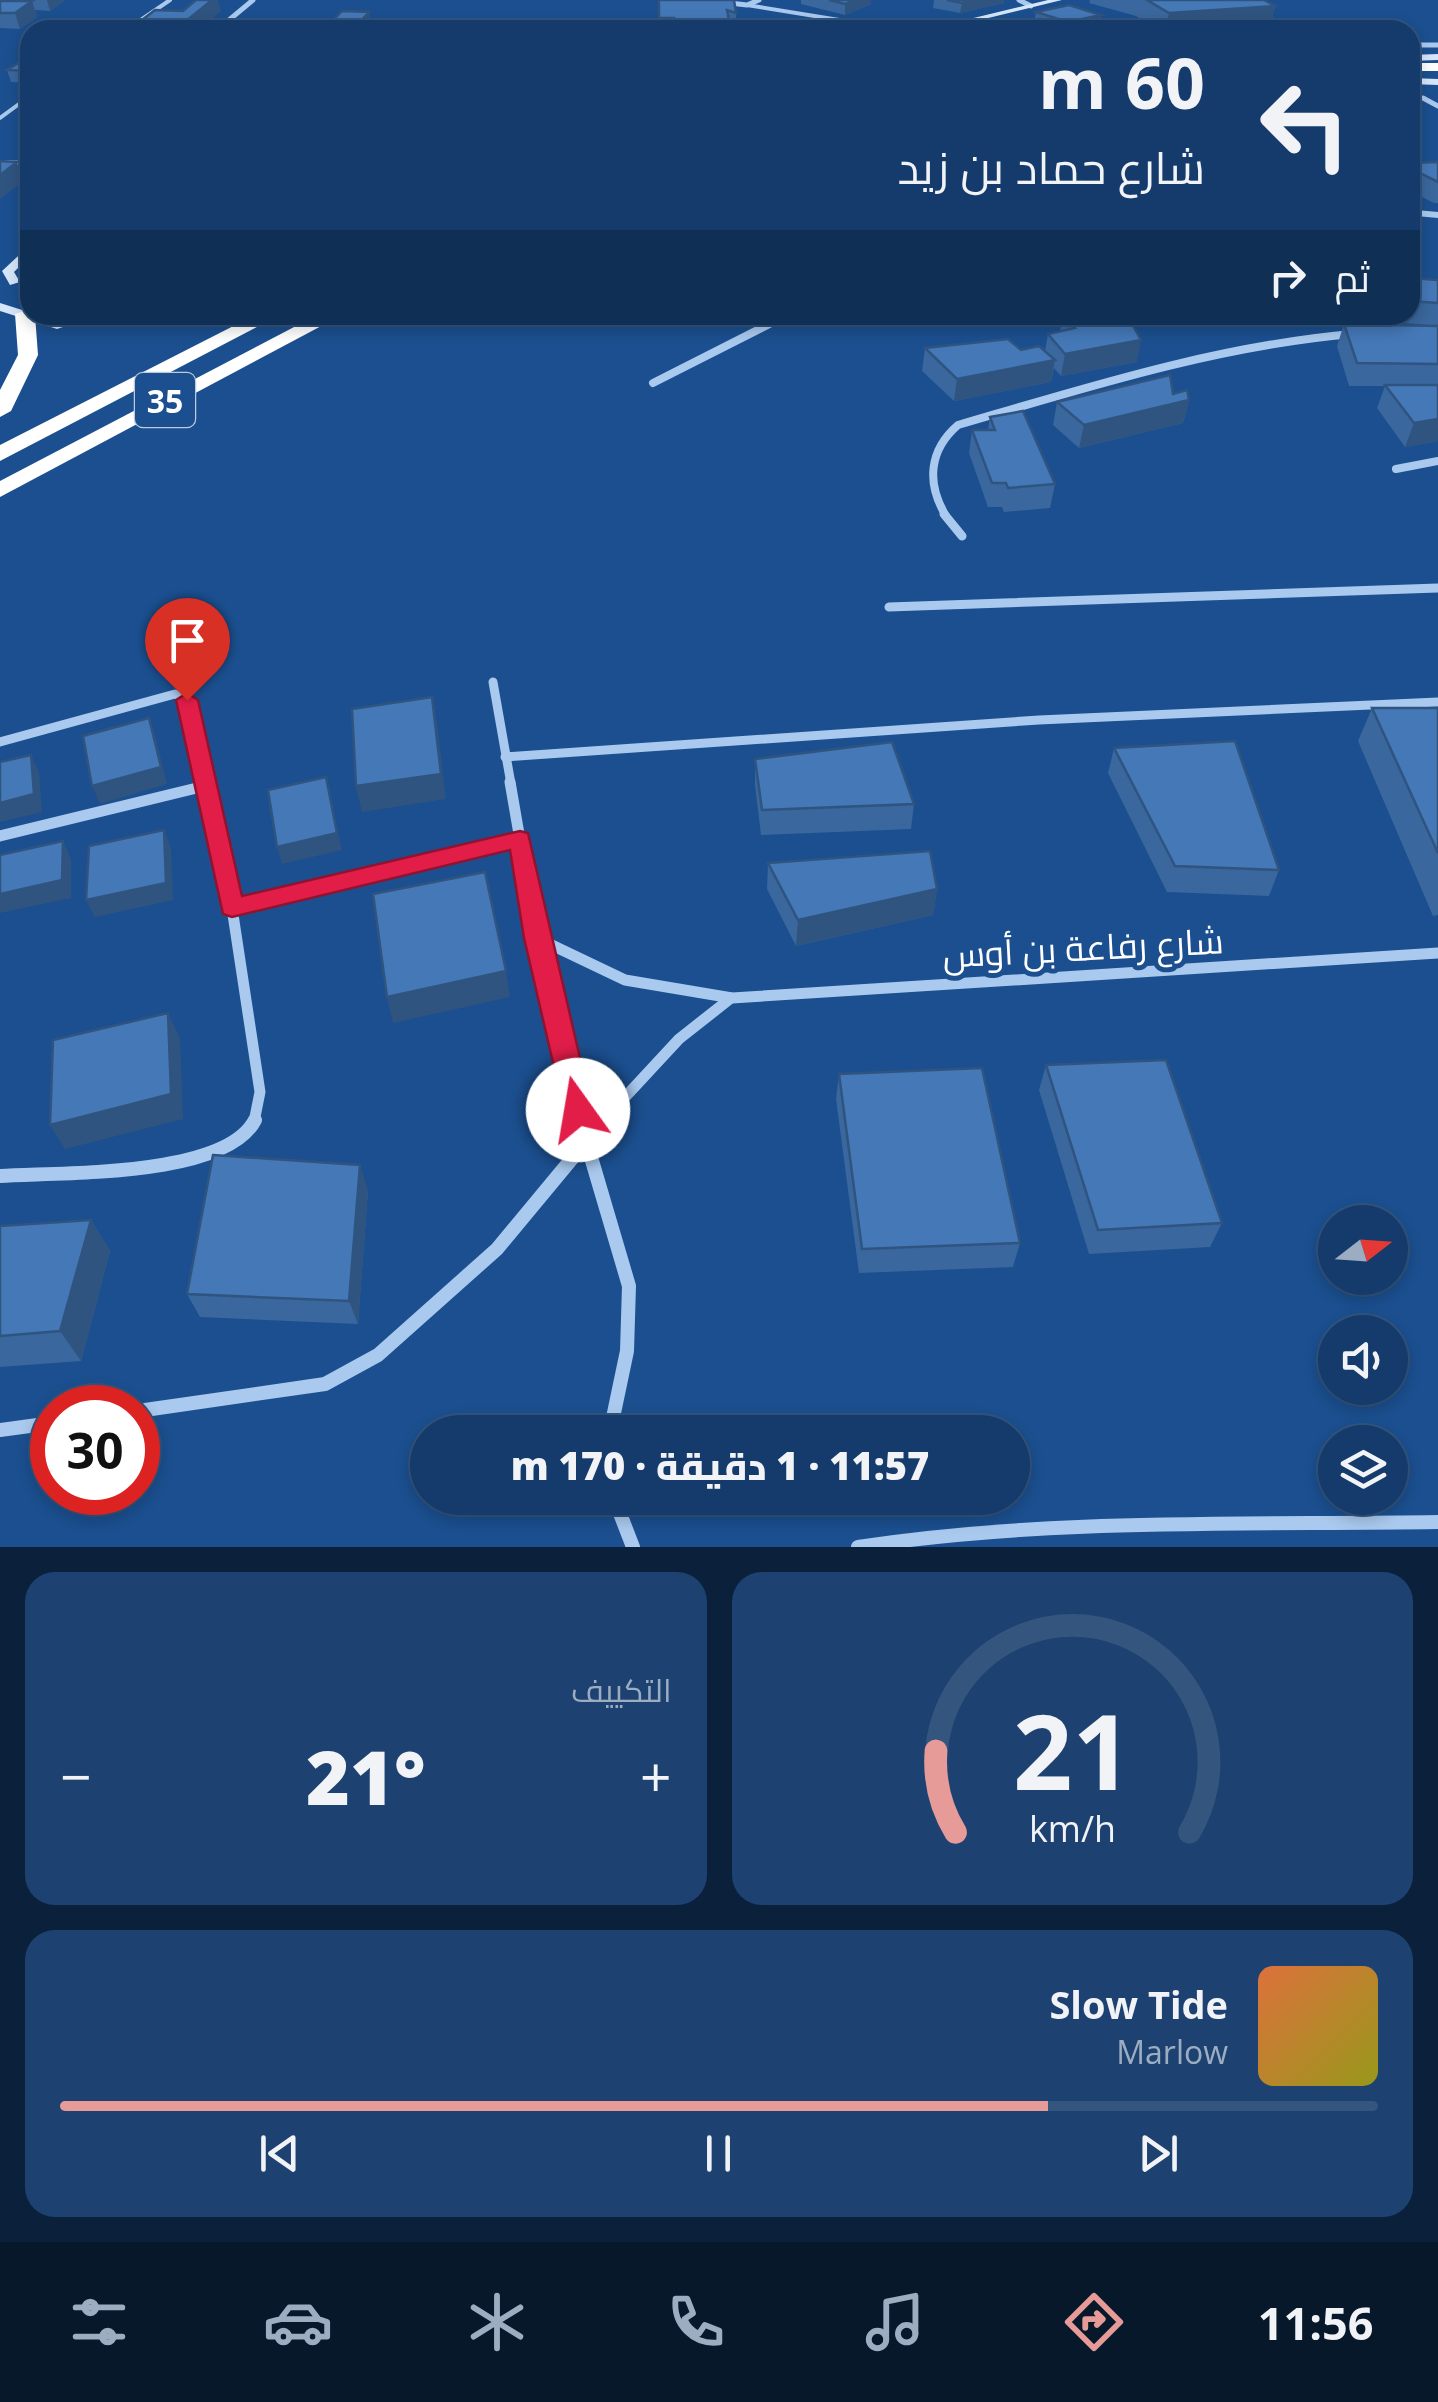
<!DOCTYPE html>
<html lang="ar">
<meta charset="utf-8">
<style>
:root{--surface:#143b6b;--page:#1d4271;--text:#f1f3f6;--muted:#9dadc1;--line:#33557e;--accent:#e69b98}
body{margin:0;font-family:"Open Sans",Cairo,sans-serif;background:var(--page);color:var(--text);direction:rtl;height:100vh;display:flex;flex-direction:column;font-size:38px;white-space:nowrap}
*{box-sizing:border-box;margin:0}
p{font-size:32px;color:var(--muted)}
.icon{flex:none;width:55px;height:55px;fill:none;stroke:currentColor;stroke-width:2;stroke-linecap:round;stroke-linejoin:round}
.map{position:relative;height:1547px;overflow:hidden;direction:ltr}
.side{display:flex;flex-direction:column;gap:25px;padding:25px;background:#0b203b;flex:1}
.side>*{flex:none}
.hud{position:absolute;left:20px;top:20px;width:1400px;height:305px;border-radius:30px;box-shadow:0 5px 15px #0003,0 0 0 2px var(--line);direction:rtl;background:#143b6b;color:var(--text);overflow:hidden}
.needle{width:65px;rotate:73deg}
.controls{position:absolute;left:1318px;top:1205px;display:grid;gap:20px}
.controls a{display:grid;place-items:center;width:90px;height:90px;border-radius:50%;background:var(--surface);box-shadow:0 5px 15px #0003,0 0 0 2px var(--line);font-size:50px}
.speed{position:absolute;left:30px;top:1385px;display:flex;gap:20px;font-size:50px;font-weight:700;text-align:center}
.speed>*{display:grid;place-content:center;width:130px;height:130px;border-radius:50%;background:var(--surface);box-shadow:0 5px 15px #0003,0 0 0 2px var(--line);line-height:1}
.speed .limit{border:15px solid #d22;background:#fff;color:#111}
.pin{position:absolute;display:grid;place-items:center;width:85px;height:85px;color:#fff;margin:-102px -42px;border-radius:50% 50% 50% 0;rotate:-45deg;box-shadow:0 0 10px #0007}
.pin .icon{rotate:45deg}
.me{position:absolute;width:110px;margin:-55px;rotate:347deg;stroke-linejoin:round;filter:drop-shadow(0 0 8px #0008)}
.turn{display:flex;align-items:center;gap:35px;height:210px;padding:0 50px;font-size:45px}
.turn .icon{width:130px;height:130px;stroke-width:2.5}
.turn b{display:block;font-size:70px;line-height:85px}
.then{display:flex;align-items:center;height:95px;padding:0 50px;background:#0003;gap:20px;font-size:38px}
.big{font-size:75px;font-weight:800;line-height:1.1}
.side .widget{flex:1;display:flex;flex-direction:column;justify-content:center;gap:15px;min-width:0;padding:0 35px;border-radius:30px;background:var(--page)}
.side .dial{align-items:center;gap:0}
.dial svg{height:260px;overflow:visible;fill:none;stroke:var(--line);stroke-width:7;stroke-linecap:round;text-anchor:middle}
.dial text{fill:var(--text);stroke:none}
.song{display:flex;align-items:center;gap:30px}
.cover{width:120px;height:120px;border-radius:15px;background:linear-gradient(135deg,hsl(20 70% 55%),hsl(60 70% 35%))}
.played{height:10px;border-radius:5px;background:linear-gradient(90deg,var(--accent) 75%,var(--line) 75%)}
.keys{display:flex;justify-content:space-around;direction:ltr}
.heat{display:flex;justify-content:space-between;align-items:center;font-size:55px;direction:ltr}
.side .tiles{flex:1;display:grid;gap:25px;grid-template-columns:1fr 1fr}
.widget:last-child{grid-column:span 2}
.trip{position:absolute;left:410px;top:1415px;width:620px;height:100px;border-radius:50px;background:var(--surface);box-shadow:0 5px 15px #0003,0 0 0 2px var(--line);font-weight:800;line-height:100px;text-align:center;direction:rtl}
.tab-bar{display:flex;height:160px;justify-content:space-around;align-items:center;background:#08182b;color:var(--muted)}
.tab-bar .icon{width:70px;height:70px}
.tab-bar .on{color:var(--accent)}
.tab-bar b{font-size:45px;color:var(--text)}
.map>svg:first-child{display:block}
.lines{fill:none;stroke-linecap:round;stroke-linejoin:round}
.lane{stroke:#a9c9ee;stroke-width:4}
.street-far5{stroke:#a9c9ee;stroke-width:5}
.street-far4{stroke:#a9c9ee;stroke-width:6}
.street-far3{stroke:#a9c9ee;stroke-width:8}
.street-far2{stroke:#a9c9ee;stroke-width:9}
.street-far1{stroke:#a9c9ee;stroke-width:11}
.street{stroke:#a9c9ee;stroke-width:14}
.secondary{fill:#d6e6fa;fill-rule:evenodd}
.highway{fill:#fff;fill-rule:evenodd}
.wall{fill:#3a679d}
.shaded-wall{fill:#305480}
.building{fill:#4478b7;stroke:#305480;stroke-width:2.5}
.route{fill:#e11d48;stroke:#92132f;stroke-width:2.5}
.labels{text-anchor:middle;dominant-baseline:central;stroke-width:10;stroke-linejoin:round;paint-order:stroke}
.shield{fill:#1b4f8f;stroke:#bbcadd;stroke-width:2.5}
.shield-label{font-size:32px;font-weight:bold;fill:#fff}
.street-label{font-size:35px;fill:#fff;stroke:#1b4f8f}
</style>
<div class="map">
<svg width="1438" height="1547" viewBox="0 0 1438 1547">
<rect width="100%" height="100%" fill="#1b4f8f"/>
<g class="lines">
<!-- lane -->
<g class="lane">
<path d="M 747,5 L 901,30"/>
<path d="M 126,30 L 170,0"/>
<path d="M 0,118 L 30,96"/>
</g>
<!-- street-far5 -->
<g class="street-far5">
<path d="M 1019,0 L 1031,6"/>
<path d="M 721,2 L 747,5 L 759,0"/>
<path d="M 217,30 L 253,0"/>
<path d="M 1410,45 L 1438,45"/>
<path d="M 1423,98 L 1438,106"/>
</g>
<!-- street-far4 -->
<g class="street-far4">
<path d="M 0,163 L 30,164"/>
<path d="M 1416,213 L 1438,215"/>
</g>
<!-- street-far3 -->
<g class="street-far3">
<path d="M 653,383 L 787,315"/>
<path d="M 1396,469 L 1438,461"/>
<path d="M 946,516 C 926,483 929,450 958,425 C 1088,387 1217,346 1352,334"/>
</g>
<!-- street-far2 -->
<g class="street-far2">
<path d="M 944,514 L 962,536"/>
<path d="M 889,607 L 1438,588"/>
<path d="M 493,682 L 511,784"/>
<path d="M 0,742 L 175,694 L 187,700 L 205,784"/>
<path d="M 505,757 L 1039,720 L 1438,702"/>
</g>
<!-- street-far1 -->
<g class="street-far1">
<path d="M 205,782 L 232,908 L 260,1092 L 254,1122"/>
<path d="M 510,782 L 537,938 L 581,1122"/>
<path d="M 0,836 L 205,786"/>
<path d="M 232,908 L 520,839"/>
<path d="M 537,938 L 625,980 L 732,998 L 1438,953"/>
<path d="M 602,1122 L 679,1039 L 731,998"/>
</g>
<!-- street -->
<g class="street">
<path d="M 580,1120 L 629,1286 L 627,1351 L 610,1432"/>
<path d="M 0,1176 C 60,1172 225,1178 255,1120"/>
<path d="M 138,1411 L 325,1384 L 378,1355 L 497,1249 L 604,1120"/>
<path d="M 0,1430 L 52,1423"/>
<path d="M 614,1498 L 633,1547"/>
<path d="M 858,1547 C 1049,1518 1245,1525 1438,1522"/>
</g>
<!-- secondary -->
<g class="secondary">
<path d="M 1048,0 L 1062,0 L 939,30 L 924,30 Z"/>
<path d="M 1438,54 L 1438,60 L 1410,61 L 1410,55 Z"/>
<path d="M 1410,78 L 1438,79 L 1438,85 L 1410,84 Z"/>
<path d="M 30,245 L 30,256 L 14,272 L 20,282 L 10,285 L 2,271 Z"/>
<path d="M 0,303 L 57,321 L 79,315 L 99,315 L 57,329 L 0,311 Z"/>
</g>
<!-- highway -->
<g class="highway">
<rect x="1410" y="63" width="28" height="8"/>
<path d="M 30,309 L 30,315 L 35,315 L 38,355 L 11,411 L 0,417 L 0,390 L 18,355 L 15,314 Z"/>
<path d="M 255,315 L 280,315 L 0,461 L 0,445 Z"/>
<path d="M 317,315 L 342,315 L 0,497 L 0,481 Z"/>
</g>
</g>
<!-- wall -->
<g class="wall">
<path d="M 0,0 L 63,0 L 64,1 L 50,11 L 35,10 L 37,17 L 20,29 L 0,28 Z"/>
<path d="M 659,0 L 734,0 L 736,13 L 736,29 L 730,27 L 731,30 L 659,30 Z"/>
<path d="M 801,0 L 871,0 L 871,4 L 845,15 L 801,4 Z"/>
<path d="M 934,0 L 1004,0 L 1004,3 L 960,13 L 933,8 Z"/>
<path d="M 1090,0 L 1264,0 L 1275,6 L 1270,27 L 1226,30 L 1158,30 L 1136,16 L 1089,3 Z"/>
<path d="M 1036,12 L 1101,15 L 1099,26 L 1082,30 L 1056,30 L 1034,22 Z"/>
<path d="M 30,56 L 30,83 L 11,82 L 7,70 Z"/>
<path d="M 1438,162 L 1438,203 L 1434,203 L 1410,191 L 1410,163 Z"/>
<path d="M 1410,278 L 1438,280 L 1438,326 L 1345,318 L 1345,315 L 1410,315 Z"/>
<path d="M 1063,315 L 1127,315 L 1137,362 L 1061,376 L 1054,368 L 1051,382 L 954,401 L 922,371 L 925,348 L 1045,351 L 1048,334 L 1060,331 Z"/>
<path d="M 1344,324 L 1438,326 L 1438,441 L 1405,447 L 1377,408 L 1385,386 L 1349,386 L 1337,346 Z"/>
<path d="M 1173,394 L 1189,400 L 1183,423 L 1079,448 L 1053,425 L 1057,402 Z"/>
<path d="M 990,417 L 1055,484 L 1050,508 L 1004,512 L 1002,507 L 988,507 L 969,453 L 972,430 L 988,430 Z"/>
<path d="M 1372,708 L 1438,708 L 1438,915 L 1433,916 L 1358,741 Z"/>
<path d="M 1114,748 L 1279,870 L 1269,896 L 1167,892 L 1108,773 Z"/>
<path d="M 755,759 L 914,804 L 911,829 L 761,835 L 755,785 Z"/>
<path d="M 768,863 L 937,889 L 933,915 L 796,946 L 767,889 Z"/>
<path d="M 1046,1065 L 1222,1223 L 1210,1247 L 1089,1254 L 1039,1090 Z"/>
<path d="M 839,1074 L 1020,1243 L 1013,1267 L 859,1273 L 836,1099 Z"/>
<path d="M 368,1190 L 358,1324 L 200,1317 L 187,1294 Z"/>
<path d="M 91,1220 L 110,1251 L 81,1361 L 0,1367 L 0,1226 Z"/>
</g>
<!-- shaded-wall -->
<g class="shaded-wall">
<path d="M 47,0 L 63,0 L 64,1 L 50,11 Z"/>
<path d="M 212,0 L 218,0 L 221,11 L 198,30 L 175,30 Z"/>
<path d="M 855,0 L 871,0 L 871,4 L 845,15 L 845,4 Z"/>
<path d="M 973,0 L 1004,0 L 1004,3 L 960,13 L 962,3 Z"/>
<path d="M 32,1 L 37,17 L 20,29 L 15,13 Z"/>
<path d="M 1275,6 L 1270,27 L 1226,30 L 1165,30 L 1169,13 Z"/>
<path d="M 369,12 L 371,23 L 365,30 L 353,30 Z"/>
<path d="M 1101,15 L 1099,26 L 1082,30 L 1067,30 L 1068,22 Z"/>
<path d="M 17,162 L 23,181 L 0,199 L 0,175 Z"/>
<path d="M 1141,340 L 1137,362 L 1061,376 L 1065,354 Z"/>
<path d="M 1055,360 L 1051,382 L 954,401 L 957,379 Z"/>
<path d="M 1189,400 L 1183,423 L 1079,448 L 1084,425 Z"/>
<path d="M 1438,419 L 1438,441 L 1405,447 L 1414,423 Z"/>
<path d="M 432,697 L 437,723 L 446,799 L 362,812 L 356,786 Z"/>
<path d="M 149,718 L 155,736 L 167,784 L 100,804 L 92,786 Z"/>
<path d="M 31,755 L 39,772 L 42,812 L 0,822 L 0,803 Z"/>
<path d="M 326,777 L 342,850 L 282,864 L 277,847 Z"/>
<path d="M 164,830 L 171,848 L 173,900 L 95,917 L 86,900 Z"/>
<path d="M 63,841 L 71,859 L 71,898 L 0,913 L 0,894 Z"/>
<path d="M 937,889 L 933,915 L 796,946 L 798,920 Z"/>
<path d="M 506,971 L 510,997 L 393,1023 L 387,997 Z"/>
<path d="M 168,1013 L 180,1038 L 183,1119 L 65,1149 L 50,1125 Z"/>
<path d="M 360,1165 L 368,1190 L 358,1324 L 349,1301 Z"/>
<path d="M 91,1220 L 110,1251 L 81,1361 L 60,1331 Z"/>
</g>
<!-- building -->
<g class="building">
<path d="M 196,0 L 212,0 L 175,30 L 129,30 L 155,10 L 183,11 Z"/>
<path d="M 659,0 L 734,0 L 736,13 L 727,10 L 731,30 L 676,30 L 674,18 L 659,18 Z"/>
<path d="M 829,0 L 855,0 L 845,4 Z"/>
<path d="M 947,0 L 973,0 L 962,3 Z"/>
<path d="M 1147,0 L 1264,0 L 1275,6 L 1169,13 Z"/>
<path d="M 0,1 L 32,1 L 15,13 L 0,13 Z"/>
<path d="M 1069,5 L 1101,15 L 1068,22 L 1036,12 Z"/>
<path d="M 342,11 L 369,12 L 353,30 L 324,30 Z"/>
<path d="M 30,56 L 30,71 L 7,70 Z"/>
<path d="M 0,161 L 17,162 L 0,175 Z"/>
<path d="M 1438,162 L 1438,182 L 1410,168 L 1410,163 Z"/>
<path d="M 1410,278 L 1438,280 L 1438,303 L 1410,301 Z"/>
<path d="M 1065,315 L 1127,315 L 1141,340 L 1065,354 L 1048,334 L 1075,328 Z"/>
<path d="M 1344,324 L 1438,326 L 1438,364 L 1357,363 Z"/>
<path d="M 1008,339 L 1021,350 L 1039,346 L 1055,360 L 957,379 L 925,348 Z"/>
<path d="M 1170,375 L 1173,394 L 1187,390 L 1189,400 L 1084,425 L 1057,402 Z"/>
<path d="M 1385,385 L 1438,385 L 1438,419 L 1414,423 Z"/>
<path d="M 1023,411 L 1055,484 L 1008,488 L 1006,483 L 992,483 L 972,430 L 995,430 L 990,417 Z"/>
<path d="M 432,697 L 441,774 L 356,786 L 352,709 Z"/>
<path d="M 1372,708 L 1438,708 L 1438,853 Z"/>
<path d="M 149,718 L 161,767 L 92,786 L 83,736 Z"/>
<path d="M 1235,741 L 1279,870 L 1175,866 L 1114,748 Z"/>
<path d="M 892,742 L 914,804 L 762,810 L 755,759 Z"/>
<path d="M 31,755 L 34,794 L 0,803 L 0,762 Z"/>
<path d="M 326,777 L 337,833 L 277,847 L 268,790 Z"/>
<path d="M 164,830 L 166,883 L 86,900 L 89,846 Z"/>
<path d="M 63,841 L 62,880 L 0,894 L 0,855 Z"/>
<path d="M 930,851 L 937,889 L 798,920 L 768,863 Z"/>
<path d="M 485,872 L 506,971 L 387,997 L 373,894 Z"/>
<path d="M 168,1013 L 171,1094 L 50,1125 L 53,1040 Z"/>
<path d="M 1166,1060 L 1222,1223 L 1098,1230 L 1046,1065 Z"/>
<path d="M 982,1068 L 1020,1243 L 862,1249 L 839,1074 Z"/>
<path d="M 213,1155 L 360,1165 L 349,1301 L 187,1294 Z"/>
<path d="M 91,1220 L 60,1331 L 0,1336 L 0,1226 Z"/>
</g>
<!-- route -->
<path class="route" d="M 187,693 L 198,700 L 242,896 L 520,831 L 528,833 L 592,1110 L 588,1118 L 578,1122 L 568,1118 L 564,1110 L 524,938 L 510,850 L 232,917 L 223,914 L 176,700 Z"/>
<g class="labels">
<!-- shield labels -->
<rect class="shield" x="135" y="373" width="60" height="54" rx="8"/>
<g class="shield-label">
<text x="165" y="400">35</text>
</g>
<!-- street labels -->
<g class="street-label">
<text transform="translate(1083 947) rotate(-3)">شارع رفاعة بن أوس</text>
</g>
</g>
</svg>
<div class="controls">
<a><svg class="needle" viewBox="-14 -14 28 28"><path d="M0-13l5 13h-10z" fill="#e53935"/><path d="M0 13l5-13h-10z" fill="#9dadc1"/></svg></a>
<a><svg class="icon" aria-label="sound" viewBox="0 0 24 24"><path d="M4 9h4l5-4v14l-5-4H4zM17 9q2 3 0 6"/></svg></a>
<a><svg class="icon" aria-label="layers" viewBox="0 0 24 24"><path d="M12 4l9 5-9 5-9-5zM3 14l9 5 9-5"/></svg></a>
</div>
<div class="speed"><div class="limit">30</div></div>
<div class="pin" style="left:187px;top:700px;background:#d93025"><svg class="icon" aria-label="arrive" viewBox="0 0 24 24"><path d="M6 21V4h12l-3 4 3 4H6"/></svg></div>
<svg class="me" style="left:578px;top:1110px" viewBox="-20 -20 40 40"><circle r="19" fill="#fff"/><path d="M0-13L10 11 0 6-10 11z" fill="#e11d48"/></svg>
<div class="trip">11:57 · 1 دقيقة · 170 m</div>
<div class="hud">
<div class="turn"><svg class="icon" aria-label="left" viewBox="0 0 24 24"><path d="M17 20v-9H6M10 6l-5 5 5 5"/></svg><div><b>60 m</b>شارع حماد بن زيد</div></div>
<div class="then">ثم<svg class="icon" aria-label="right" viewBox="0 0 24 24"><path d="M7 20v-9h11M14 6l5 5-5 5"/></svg></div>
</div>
</div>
<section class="side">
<div class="tiles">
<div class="widget dial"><svg viewBox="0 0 100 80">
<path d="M14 69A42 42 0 1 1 86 69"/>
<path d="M14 69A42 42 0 0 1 8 44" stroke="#e69b98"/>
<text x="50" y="56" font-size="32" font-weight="700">21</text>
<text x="50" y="72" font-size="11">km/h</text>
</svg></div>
<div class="widget"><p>التكييف</p>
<div class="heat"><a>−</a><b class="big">21°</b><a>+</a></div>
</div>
<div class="widget">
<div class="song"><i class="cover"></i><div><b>Slow Tide</b><p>Marlow</p></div></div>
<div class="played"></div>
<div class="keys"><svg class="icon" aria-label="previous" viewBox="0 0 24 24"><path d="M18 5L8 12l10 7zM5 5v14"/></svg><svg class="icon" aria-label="pause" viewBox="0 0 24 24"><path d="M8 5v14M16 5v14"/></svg><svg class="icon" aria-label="next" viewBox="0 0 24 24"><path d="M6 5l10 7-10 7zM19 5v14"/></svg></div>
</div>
</div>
</section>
<nav class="tab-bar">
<b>11:56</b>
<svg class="icon on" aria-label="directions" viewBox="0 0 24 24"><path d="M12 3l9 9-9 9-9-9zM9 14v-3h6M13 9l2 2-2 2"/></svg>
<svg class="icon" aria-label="music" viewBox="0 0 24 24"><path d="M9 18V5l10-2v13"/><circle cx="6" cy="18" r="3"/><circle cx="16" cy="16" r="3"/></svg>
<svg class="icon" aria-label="phone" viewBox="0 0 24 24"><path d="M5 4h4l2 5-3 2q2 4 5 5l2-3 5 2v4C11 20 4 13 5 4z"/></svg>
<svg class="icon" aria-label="climate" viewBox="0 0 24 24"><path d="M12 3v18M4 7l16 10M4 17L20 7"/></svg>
<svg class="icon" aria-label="car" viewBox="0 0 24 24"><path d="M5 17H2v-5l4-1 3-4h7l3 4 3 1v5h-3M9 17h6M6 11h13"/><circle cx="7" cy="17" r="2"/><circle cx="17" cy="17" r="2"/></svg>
<svg class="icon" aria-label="filters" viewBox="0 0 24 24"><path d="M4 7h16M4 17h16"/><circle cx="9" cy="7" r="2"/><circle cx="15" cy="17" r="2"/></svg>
</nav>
